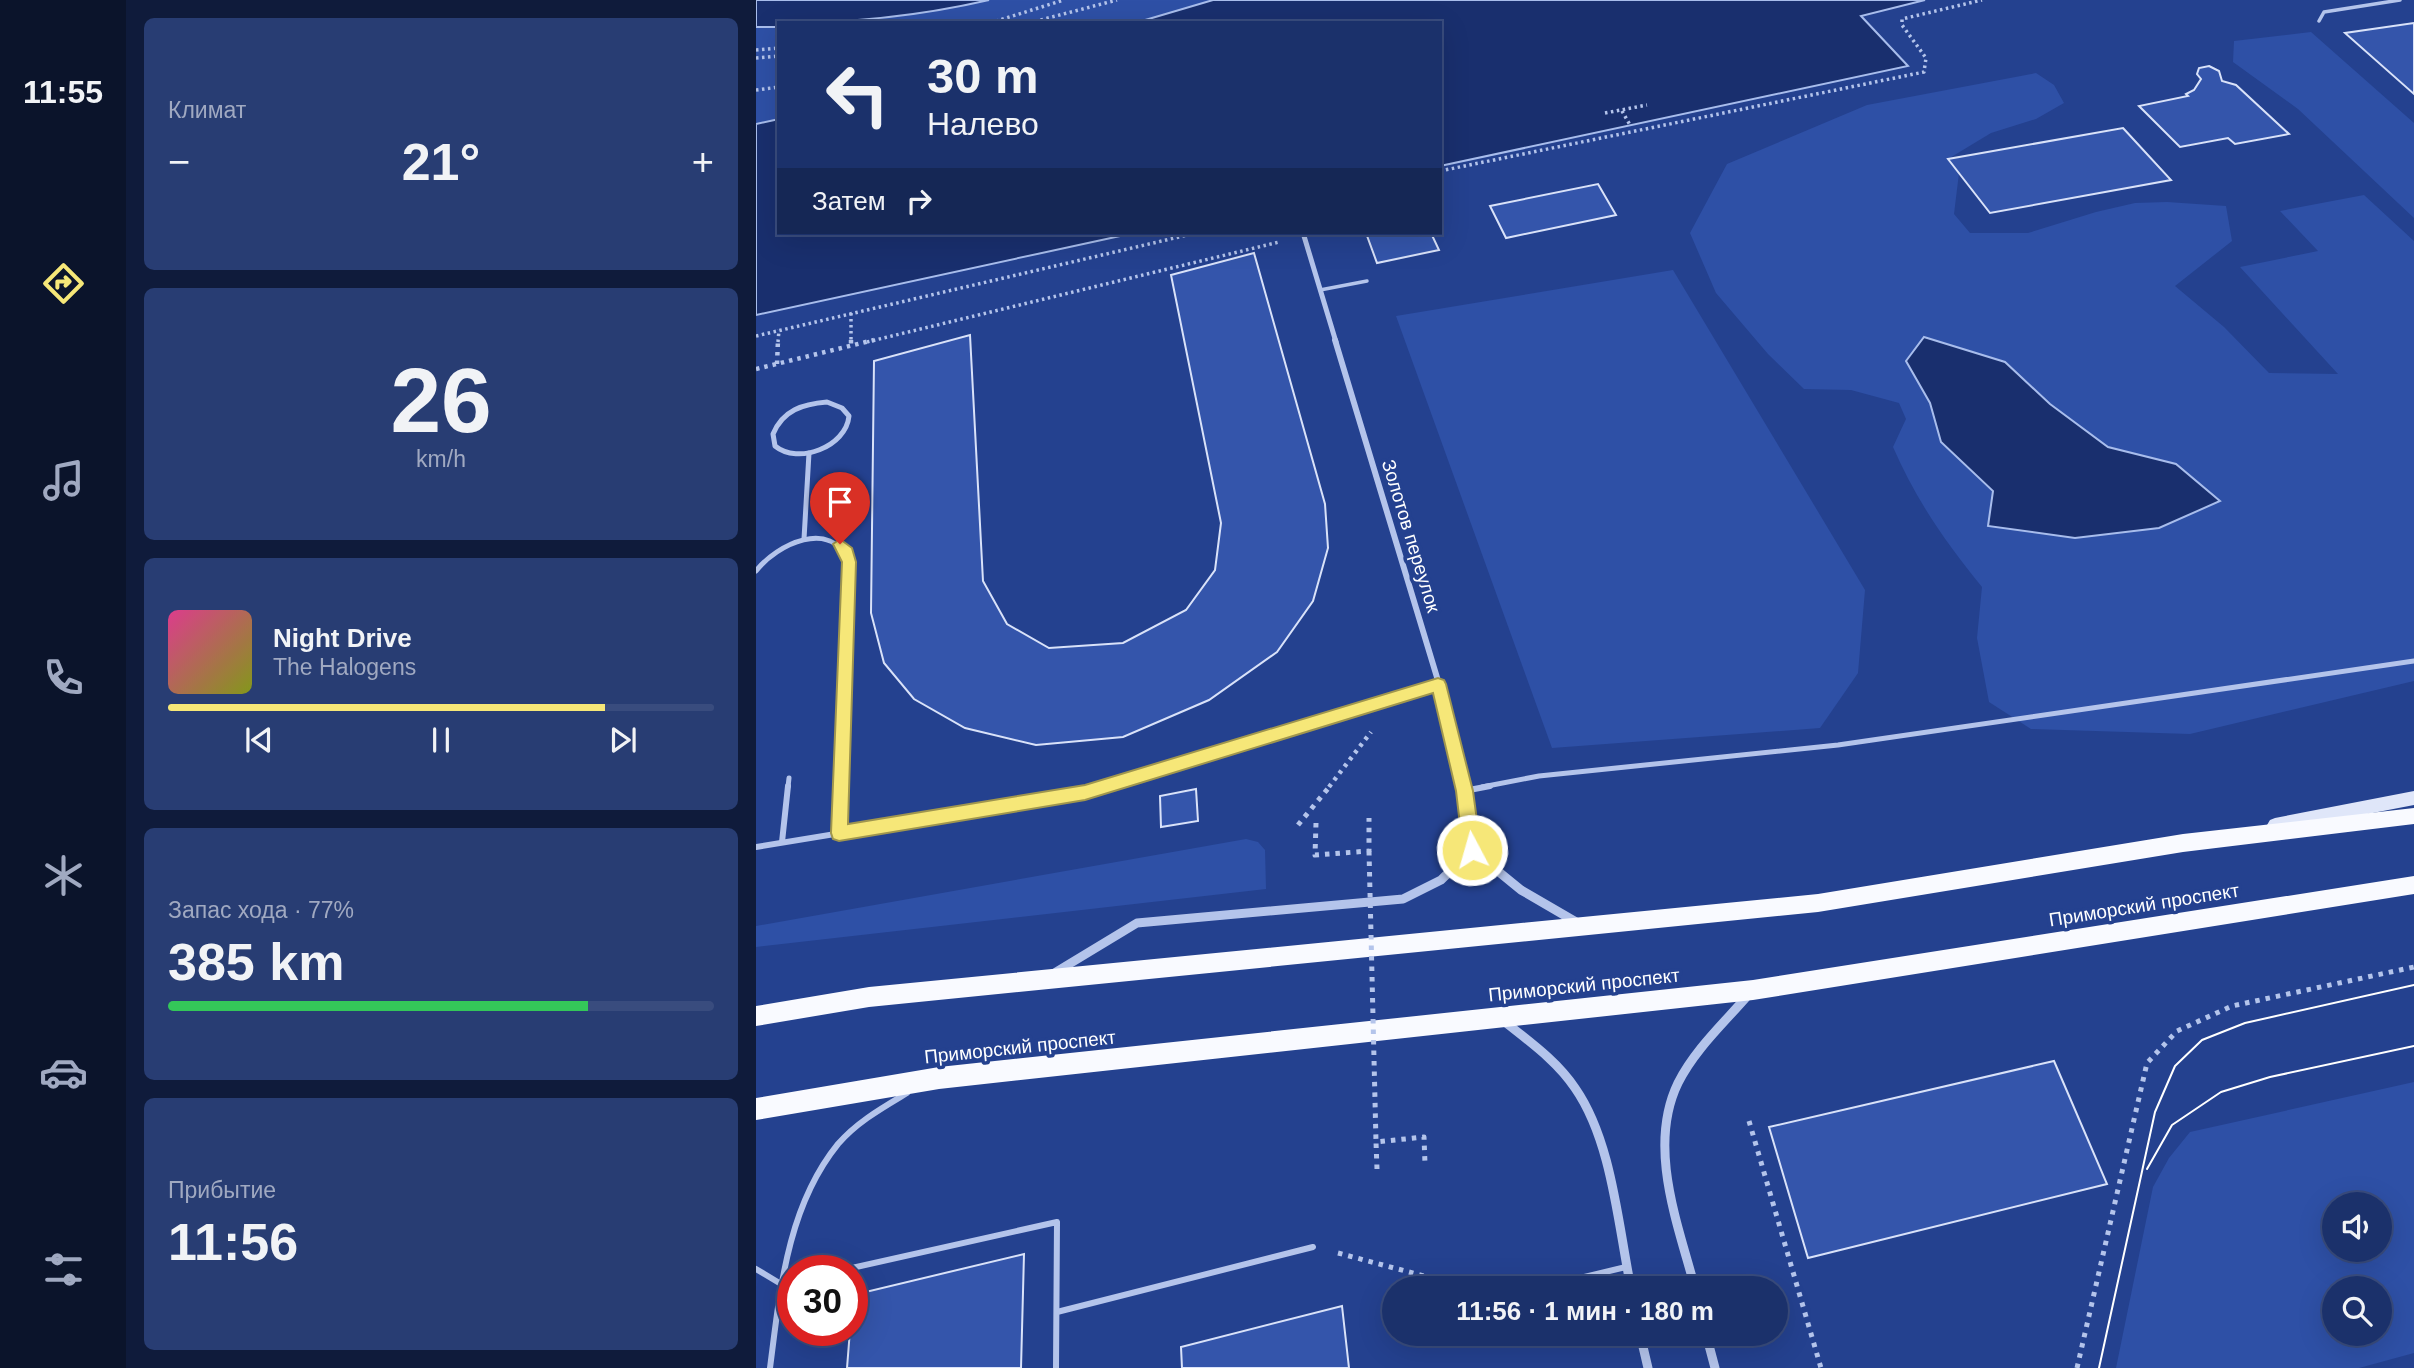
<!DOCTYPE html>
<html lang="ru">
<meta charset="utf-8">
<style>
:root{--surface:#1b316b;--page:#283d73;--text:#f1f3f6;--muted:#a0a9c1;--line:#394c7e;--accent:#f6e778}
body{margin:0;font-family:Helvetica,sans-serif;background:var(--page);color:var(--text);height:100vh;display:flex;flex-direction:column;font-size:26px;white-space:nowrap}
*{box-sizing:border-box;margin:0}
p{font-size:23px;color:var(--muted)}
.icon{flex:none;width:38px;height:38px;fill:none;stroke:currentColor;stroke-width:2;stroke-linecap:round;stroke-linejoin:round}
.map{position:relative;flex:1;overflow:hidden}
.panel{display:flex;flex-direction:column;gap:18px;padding:18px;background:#0f1b3b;width:630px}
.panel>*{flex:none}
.guide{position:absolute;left:21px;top:21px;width:665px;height:214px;border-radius:0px;box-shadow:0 7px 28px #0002,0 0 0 2px var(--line);background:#1b316b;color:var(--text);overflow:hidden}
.buttons{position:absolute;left:1566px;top:1192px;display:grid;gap:14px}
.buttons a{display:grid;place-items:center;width:70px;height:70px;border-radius:50%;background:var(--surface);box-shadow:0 7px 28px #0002,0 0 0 2px var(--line);font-size:35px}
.speed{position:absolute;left:21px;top:1255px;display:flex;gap:14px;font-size:35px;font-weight:700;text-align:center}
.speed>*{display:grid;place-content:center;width:91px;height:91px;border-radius:50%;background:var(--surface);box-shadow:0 7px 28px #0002,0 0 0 2px var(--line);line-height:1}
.speed .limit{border:10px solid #d22;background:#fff;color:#111}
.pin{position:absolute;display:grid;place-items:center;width:60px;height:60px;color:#fff;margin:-72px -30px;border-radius:50% 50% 50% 0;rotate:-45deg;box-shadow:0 0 7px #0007}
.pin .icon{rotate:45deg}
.me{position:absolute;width:77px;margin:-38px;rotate:354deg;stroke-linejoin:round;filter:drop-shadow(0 0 5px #0008)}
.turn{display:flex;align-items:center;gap:24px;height:147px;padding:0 35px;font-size:32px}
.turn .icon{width:91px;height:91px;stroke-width:2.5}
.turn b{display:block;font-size:49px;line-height:60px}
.then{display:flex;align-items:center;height:66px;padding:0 35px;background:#0003;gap:14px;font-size:26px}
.big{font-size:52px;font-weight:800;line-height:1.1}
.panel .tile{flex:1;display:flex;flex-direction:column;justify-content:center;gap:10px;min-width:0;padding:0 24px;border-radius:10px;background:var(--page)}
.panel .dial{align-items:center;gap:0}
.dial b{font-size:91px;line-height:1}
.song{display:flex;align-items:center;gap:21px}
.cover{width:84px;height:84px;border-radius:10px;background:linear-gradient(135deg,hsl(330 70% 55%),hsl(70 70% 35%))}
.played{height:7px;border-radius:4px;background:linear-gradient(90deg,var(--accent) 80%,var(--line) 80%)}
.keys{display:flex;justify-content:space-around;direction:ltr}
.heat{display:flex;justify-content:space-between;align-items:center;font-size:38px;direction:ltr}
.charge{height:10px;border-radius:5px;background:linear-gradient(90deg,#34c759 77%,var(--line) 0)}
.trip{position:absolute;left:626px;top:1276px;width:406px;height:70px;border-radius:35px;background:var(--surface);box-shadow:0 7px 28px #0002,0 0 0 2px var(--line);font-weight:800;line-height:70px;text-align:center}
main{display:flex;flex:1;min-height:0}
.menu{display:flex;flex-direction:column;width:126px;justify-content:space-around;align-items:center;background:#0b142b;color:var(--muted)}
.menu .icon{width:49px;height:49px}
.menu .on{color:var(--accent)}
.menu b{font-size:32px;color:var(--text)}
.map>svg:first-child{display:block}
.green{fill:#2e50a6;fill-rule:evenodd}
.water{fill:#192f6e;stroke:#a8bdec;stroke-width:2}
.building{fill:#3455ab;stroke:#d9e2f9;stroke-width:2}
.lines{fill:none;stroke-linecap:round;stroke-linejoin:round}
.path-far2{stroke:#b4c4eb;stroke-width:3.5;stroke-dasharray:2.5 3.5;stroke-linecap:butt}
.path-far1{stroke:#b4c4eb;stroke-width:4.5;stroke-dasharray:3.5 5;stroke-linecap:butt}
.path{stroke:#b4c4eb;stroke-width:5;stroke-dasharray:4.5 6;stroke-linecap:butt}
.service-far2{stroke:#b4c4eb;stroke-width:3.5}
.service-far1{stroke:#b4c4eb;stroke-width:5}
.service{stroke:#b4c4eb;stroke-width:6}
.minor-far2{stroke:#b4c4eb;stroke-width:5}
.minor-far1{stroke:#b4c4eb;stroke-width:6}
.minor{stroke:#b4c4eb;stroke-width:9}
.secondary{fill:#dfe6f9;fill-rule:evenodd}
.primary{fill:#f9faff;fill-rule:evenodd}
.tram{stroke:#fff;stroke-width:2}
.path-bridge{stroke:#b4c4eb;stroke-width:5;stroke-dasharray:4.5 6;stroke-linecap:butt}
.route{fill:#f6e778;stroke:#a0964e;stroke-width:2}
.labels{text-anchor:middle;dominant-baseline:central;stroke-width:7;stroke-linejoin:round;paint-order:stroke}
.street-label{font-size:19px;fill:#fff;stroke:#24418f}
</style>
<main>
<nav class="menu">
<b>11:55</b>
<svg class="icon on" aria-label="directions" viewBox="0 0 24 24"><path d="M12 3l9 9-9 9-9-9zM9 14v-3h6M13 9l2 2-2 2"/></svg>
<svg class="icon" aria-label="music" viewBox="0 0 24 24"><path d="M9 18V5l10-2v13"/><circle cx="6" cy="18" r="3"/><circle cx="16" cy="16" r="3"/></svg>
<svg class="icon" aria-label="phone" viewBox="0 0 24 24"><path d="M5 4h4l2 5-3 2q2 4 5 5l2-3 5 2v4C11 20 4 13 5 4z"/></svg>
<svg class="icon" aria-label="climate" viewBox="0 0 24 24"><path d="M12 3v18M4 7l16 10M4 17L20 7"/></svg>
<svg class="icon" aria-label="car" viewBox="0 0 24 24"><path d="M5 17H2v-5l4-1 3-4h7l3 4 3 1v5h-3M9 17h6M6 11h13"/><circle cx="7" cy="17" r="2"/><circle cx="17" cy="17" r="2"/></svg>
<svg class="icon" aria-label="filters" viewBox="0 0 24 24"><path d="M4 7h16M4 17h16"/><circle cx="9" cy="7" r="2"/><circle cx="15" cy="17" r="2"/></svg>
</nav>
<section class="panel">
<div class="tile"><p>Климат</p>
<div class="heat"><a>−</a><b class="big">21°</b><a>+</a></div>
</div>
<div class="tile dial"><b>26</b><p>km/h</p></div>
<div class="tile">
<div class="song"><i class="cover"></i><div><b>Night Drive</b><p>The Halogens</p></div></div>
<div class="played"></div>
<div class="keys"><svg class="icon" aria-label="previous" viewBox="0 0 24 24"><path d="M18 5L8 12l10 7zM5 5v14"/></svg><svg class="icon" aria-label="pause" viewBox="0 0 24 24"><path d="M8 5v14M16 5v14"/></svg><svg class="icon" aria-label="next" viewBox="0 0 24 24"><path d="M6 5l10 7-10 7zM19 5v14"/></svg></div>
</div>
<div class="tile"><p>Запас хода · 77%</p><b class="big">385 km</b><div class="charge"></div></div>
<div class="tile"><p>Прибытие</p><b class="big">11:56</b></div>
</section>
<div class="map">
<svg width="1658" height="1368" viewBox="0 0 1658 1368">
<rect width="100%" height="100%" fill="#24418f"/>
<!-- green -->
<g class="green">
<path d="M 0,0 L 457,0 L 379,23 L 23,23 L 23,119 L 0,124 Z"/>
<path d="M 1555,32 L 1658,123 L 1658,218 L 1542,109 L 1477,62 L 1478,41 Z"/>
<path d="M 1280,73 L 1298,85 L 1308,103 L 1280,119 L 1235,133 L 1192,159 L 1203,173 L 1198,214 L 1214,233 L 1272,233 L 1340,212 L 1379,203 L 1411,202 L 1470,206 L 1476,241 L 1419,286 L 1468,327 L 1513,373 L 1582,374 L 1484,267 L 1562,251 L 1524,211 L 1608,195 L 1658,241 L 1658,681 L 1434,734 L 1275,729 L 1233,702 L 1221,638 L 1226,587 C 1190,543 1160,500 1137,447 L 1150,419 L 1143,403 L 1095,390 L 1048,389 L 1012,354 L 960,293 L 934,233 L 971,164 L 1111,105 ZM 1150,361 L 1249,362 L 1294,404 L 1352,447 L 1420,464 L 1232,526 L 1237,491 L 1185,442 L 1174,403 Z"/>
<path d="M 917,270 L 1109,590 L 1102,673 L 1064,728 L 796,748 L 640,316 Z"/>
<path d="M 490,839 L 502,842 L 509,850 L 510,889 L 0,947 L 0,926 Z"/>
<path d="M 1658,1082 L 1658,1353 L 1603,1368 L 1360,1368 L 1397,1187 L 1413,1158 L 1434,1132 ZM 1578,1204 L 1624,1204 L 1624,1250 L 1578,1250 ZM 1578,1288 L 1624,1288 L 1624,1334 L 1578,1334 Z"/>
</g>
<!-- water -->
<g class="water">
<path d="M 0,0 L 233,0 C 164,16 94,23 23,23 L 23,27 L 0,27 Z"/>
<path d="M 457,0 L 1169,0 L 1105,16 L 1152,66 L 684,166 L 684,23 L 379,23 Z"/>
<path d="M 23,119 L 23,233 L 378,233 L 0,315 L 0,124 Z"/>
<path d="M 1168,337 L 1249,362 L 1294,404 L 1352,447 L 1420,464 L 1464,501 L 1403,528 L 1319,538 L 1232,526 L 1237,491 L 1185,442 L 1174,403 L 1150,361 Z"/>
</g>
<!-- building -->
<g class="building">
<path d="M 1658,23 L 1658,94 L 1589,33 Z"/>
<path d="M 1453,66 L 1463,71 L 1466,81 L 1480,85 L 1533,134 L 1479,144 L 1472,138 L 1424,147 L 1383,106 L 1432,96 L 1430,94 L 1438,90 L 1445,79 L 1441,74 L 1443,68 Z"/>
<path d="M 1367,128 L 1415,180 L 1234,213 L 1192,159 Z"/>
<path d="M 842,184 L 860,215 L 750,238 L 734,206 Z"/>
<path d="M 610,233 L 675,233 L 683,250 L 621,263 Z"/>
<path d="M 498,253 L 569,504 L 572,548 L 557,601 L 521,652 L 453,700 L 367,737 L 280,745 L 209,728 L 158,699 L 128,663 L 115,613 L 118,361 L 214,335 L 227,581 L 251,624 L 293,648 L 367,643 L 430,610 L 459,570 L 465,523 L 415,275 Z"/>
<path d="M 440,789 L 442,821 L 405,827 L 404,796 Z"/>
<path d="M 1298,1061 L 1351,1184 L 1052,1258 L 1013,1127 Z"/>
<path d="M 268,1254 L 265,1368 L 91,1368 L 94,1330 L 96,1330 L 97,1295 Z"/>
<path d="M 586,1306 L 593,1368 L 426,1368 L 425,1347 Z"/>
</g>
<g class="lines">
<!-- path-far2 -->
<g class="path-far2">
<path d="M 234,23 L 308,0"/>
<path d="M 273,23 L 361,0"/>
<path d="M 0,50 L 23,48"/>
<path d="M 0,58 L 23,56"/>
<path d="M 0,90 L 23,87"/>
<path d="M 866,111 L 874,125"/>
<path d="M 849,113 L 891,105"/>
<path d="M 684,171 L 1168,72 L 1170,58 L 1146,25 L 1146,19 L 1226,0"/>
<path d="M 95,313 L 95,342"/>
<path d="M 0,336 L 440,233"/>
<path d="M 22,342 L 23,330"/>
<path d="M 111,342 L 523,242"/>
</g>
<!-- path-far1 -->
<g class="path-far1">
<path d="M 95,340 L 95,347"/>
<path d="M 21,364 L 22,340"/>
<path d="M 0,369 L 118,340"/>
<path d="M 573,787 L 615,732"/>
</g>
<!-- path -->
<g class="path">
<path d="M 560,823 L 559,855 L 613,851 L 613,818"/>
<path d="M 542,825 L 574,786"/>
<path d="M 993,1121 L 1065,1368"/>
<path d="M 621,1169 L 620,1142 L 668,1137 L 669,1164"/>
<path d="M 582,1253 L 713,1288"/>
<path d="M 1321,1368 L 1391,1063 L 1421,1031 L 1476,1006 L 1658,967"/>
</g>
<!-- service-far2 -->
<g class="service-far2">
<path d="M 1563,21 L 1568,12 L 1644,0"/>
<path d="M 564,290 L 611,281"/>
</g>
<!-- service-far1 -->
<g class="service-far1">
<path d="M 71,402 L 86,408 L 93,416 C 90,447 42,465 19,446 L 17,434 C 27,410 47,404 71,402 Z"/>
<path d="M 48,539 L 53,453"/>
<path d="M 0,571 C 21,544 75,518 93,562 L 85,787"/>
<path d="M 32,787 L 33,778"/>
<path d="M 347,787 L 683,684"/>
<path d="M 726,787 L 783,776 L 1082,745 L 1658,661"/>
</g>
<!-- service -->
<g class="service">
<path d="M 708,791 L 734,786"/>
<path d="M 83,833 L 85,786"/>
<path d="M 26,842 L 32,786"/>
<path d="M 0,847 L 329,793 L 353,786"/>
<path d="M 0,1269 L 25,1284 L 37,1282"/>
<path d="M 87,1270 L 301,1222 L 300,1368"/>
<path d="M 782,1288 L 870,1267"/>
<path d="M 301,1312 L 557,1247"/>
<path d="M 14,1368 C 24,1291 31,1207 82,1144 C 101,1122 126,1108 151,1093"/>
</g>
<!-- minor-far2 -->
<path class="minor-far2" d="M 548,236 L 580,342"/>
<!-- minor-far1 -->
<path class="minor-far1" d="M 579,340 L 683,684 L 707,787"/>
<!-- minor -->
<g class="minor">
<path d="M 707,786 L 716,850"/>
<path d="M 300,972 L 381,923 L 647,899 L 685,880 L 716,850 L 765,890 L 820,922"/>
<path d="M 749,1022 C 774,1042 801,1061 819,1088 C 856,1141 862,1225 875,1288"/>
<path d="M 939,1288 C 922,1224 891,1147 922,1083 C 939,1049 969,1022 993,994"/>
<path d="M 884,1334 L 892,1368"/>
<path d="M 950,1334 L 959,1368"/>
</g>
<!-- secondary -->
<path class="secondary" d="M 1658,791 L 1658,805 L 1519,832 L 1514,830 L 1511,825 L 1514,820 L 1519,818 Z"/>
<!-- primary -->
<g class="primary">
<path d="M 1658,808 L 1658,824 L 1427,852 L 1062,912 L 113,1007 L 0,1026 L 0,1006 L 113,987 L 1062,894 L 1427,834 Z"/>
<path d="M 1658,876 L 1658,894 L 997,1000 L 183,1089 L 0,1120 L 0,1098 L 183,1067 L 997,980 Z"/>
</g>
<!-- tram -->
<g class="tram">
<path d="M 1391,1169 L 1416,1125 L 1465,1092 L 1514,1077 L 1658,1046"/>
<path d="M 1343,1368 L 1399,1112 L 1419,1066 L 1446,1040 L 1489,1023 L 1658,985"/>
</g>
<!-- path-bridge -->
<path class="path-bridge" d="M 613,851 L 620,1142"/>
</g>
<!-- route -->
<path class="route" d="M 84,539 L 96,548 L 100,562 L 92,824 L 329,785 L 682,678 L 688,680 L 690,684 L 717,791 L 725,850 L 722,855 L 716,857 L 710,855 L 707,850 L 700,791 L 677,693 L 329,800 L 83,841 L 77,839 L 75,833 L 86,562 L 77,544 Z"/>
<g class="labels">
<!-- street labels -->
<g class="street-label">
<text transform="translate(655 536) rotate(73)">Золотов переулок</text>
<text transform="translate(1388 905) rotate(-9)">Приморский проспект</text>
<text transform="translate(828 985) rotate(-6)">Приморский проспект</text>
<text transform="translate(264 1047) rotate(-6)">Приморский проспект</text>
</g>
</g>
</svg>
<div class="buttons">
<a><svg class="icon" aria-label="sound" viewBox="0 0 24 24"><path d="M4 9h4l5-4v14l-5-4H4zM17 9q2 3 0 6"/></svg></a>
<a><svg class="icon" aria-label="search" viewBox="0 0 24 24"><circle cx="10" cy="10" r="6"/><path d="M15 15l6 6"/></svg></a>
</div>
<div class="speed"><div class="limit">30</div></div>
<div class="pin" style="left:84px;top:544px;background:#d93025"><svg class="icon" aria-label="arrive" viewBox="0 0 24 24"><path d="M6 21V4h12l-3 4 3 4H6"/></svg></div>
<svg class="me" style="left:716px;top:850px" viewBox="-20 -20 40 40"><circle r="17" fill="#f6e778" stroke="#fff" stroke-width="3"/><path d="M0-11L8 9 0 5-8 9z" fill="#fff"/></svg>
<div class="trip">11:56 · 1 мин · 180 m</div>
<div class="guide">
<div class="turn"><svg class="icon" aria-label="left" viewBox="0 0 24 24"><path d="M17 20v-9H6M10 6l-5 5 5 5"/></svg><div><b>30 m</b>Налево</div></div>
<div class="then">Затем<svg class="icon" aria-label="right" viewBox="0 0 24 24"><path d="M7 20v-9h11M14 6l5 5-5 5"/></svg></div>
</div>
</div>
</main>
